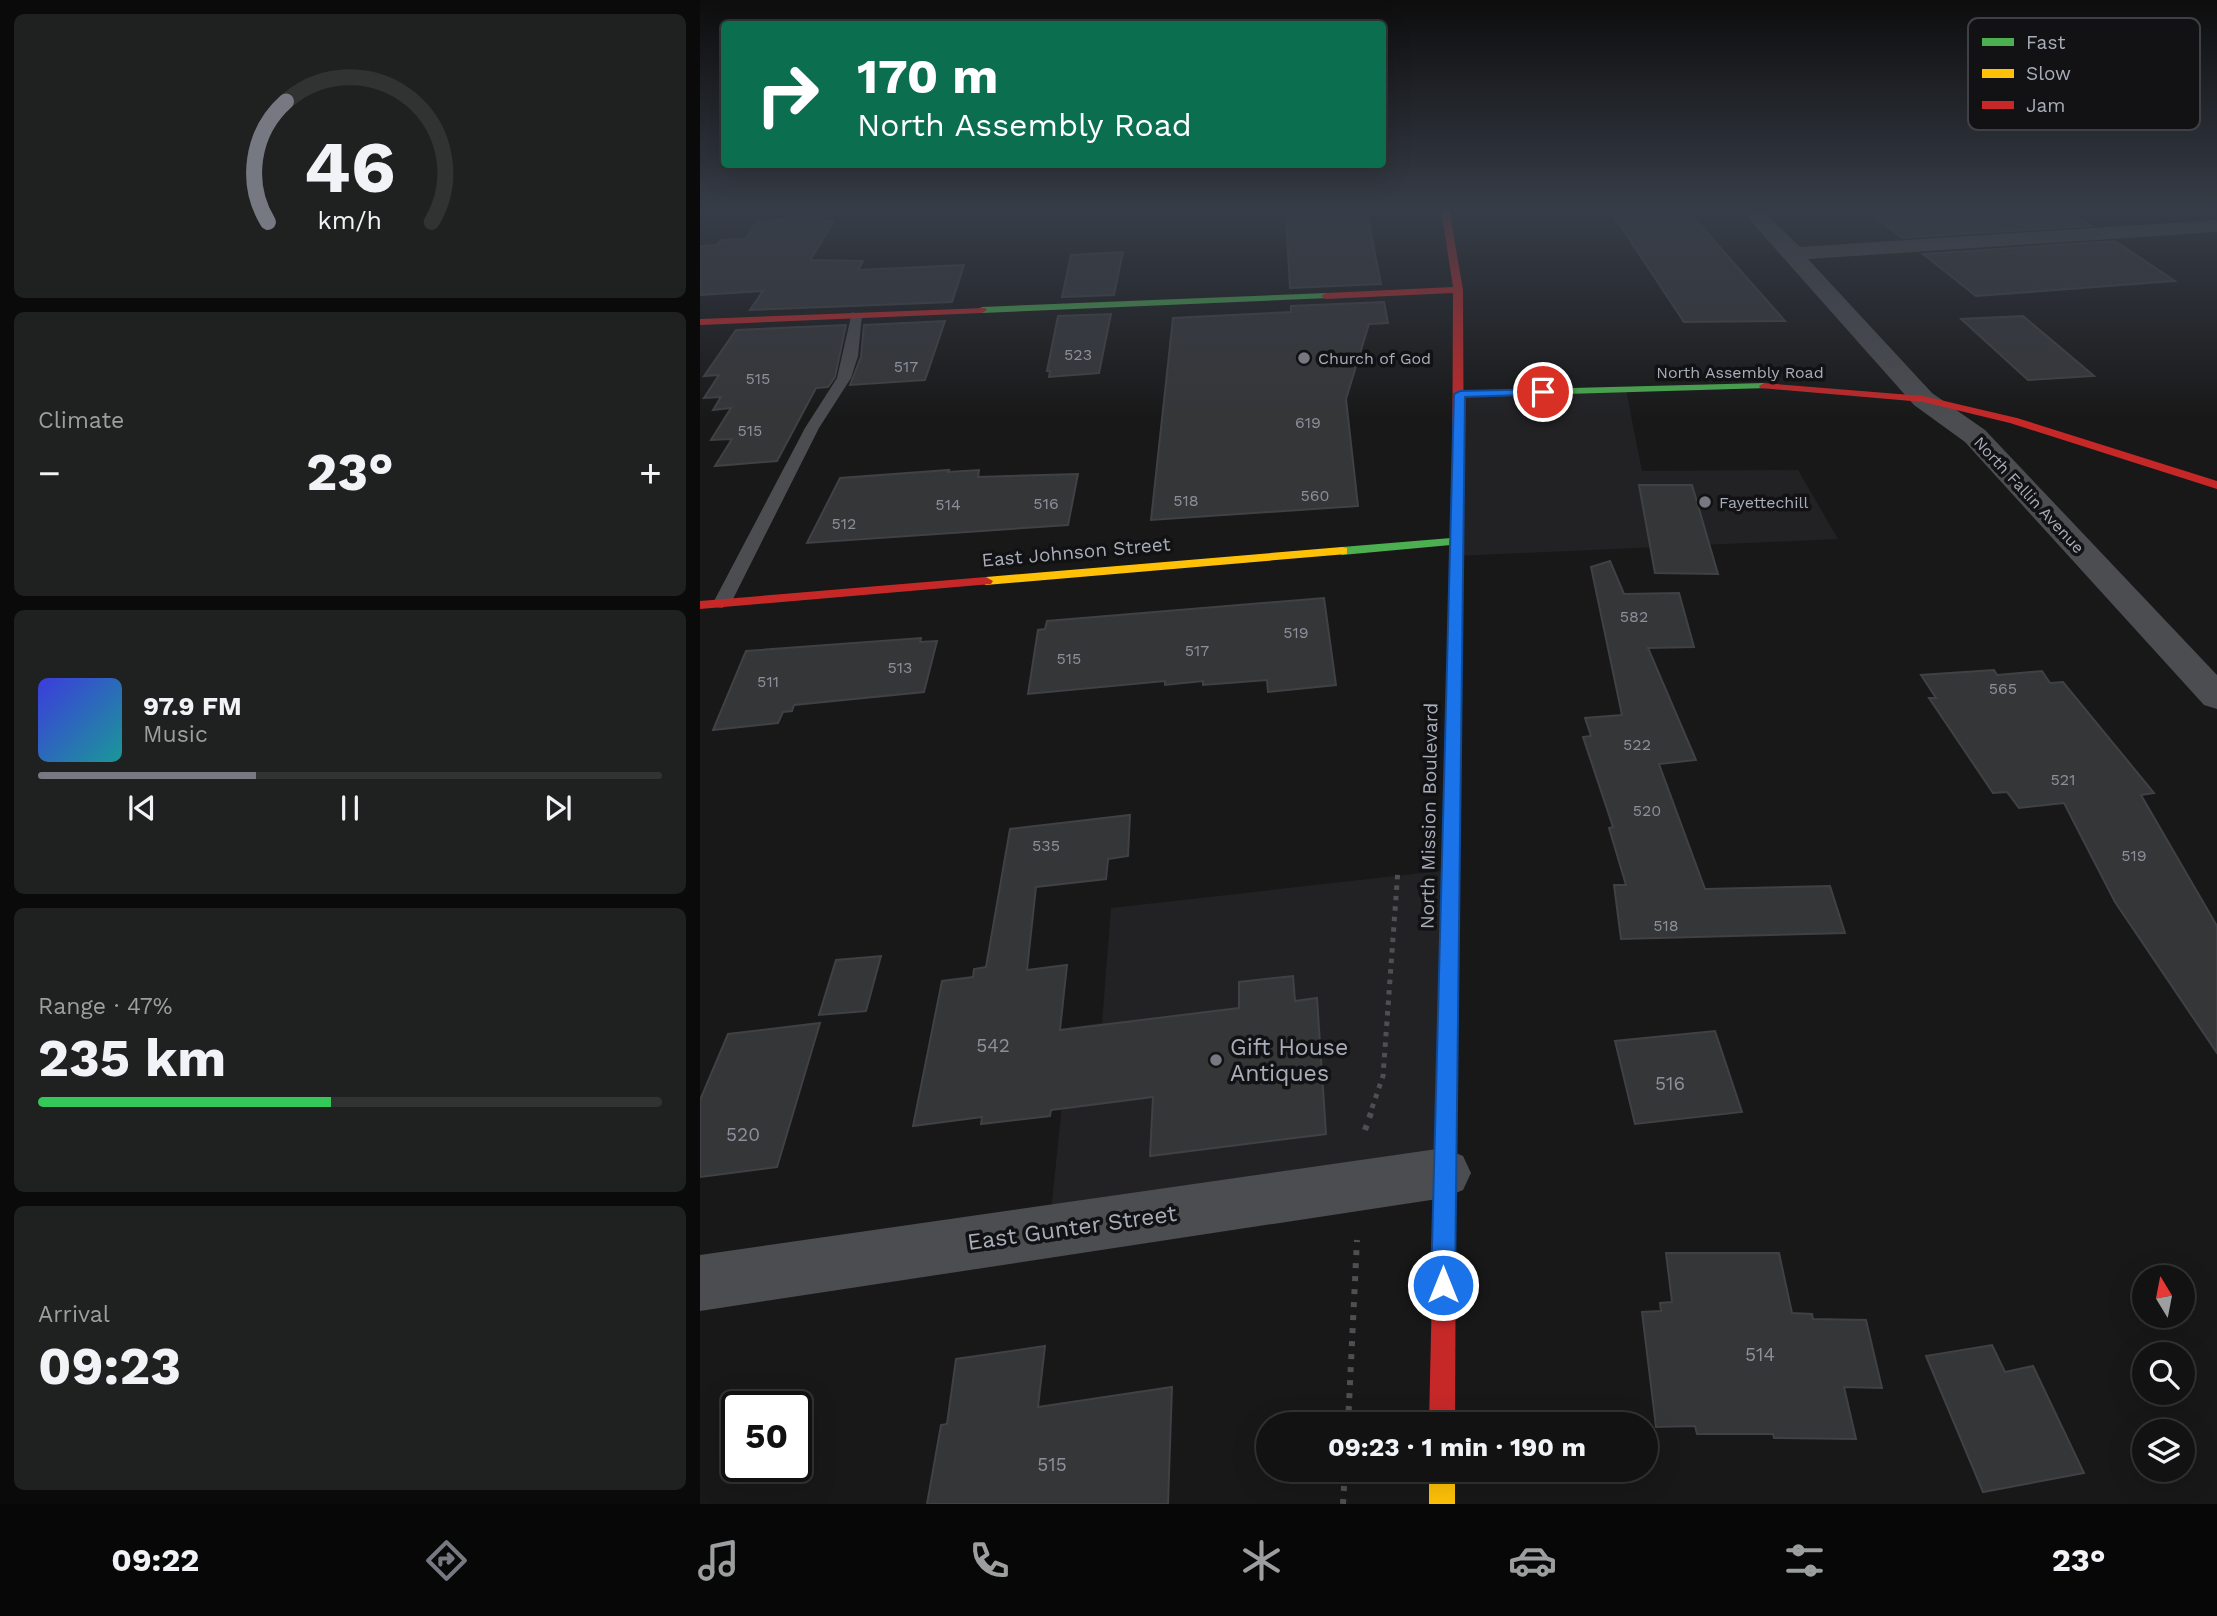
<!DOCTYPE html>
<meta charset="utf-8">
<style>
:root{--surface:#121212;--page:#1f2020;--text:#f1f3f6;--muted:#9c9e9f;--line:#313232;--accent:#767981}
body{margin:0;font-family:"Work Sans",sans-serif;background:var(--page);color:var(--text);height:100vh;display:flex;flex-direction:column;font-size:26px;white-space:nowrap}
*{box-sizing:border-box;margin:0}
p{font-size:23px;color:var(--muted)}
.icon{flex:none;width:38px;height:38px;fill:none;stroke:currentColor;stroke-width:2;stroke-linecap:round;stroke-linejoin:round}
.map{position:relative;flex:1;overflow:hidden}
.drawer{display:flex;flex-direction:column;gap:14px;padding:14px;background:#0a0a0a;width:700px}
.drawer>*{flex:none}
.top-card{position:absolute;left:21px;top:21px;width:665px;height:147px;border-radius:7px;box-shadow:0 7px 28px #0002,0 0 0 2px var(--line);background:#0b6e4f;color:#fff;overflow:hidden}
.needle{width:46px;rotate:350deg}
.buttons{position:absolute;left:1432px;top:1265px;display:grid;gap:14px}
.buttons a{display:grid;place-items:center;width:63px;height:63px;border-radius:50%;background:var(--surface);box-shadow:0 7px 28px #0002,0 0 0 2px var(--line);font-size:35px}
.speed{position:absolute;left:21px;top:1391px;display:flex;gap:14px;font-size:35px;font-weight:700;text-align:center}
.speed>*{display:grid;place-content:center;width:91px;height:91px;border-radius:50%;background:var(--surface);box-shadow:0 7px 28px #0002,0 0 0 2px var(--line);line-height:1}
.speed .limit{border:4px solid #111;border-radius:10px;background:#fff;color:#111}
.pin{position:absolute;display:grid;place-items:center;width:60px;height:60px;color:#fff;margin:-30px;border:4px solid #fff;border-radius:50%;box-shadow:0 2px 7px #0007}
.me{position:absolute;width:77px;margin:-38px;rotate:0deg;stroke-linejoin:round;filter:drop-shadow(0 0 5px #0008)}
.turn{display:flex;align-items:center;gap:24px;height:147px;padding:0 21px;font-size:32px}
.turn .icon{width:91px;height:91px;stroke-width:2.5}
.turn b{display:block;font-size:49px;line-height:60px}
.big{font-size:52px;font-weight:700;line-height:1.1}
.drawer .widget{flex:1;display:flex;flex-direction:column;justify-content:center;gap:10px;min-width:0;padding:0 24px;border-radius:10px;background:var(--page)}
.drawer .dial{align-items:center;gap:0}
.dial svg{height:182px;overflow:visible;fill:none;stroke:var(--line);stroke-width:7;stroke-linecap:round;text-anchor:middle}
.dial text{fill:var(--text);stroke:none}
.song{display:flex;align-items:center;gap:21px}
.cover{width:84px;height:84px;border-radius:10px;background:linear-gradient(135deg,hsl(240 70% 55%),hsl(180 70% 35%))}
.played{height:7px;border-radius:4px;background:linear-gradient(90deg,var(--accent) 35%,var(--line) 35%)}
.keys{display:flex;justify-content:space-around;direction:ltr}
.heat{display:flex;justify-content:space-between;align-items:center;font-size:38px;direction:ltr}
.charge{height:10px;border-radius:5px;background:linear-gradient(90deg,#34c759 47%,var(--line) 0)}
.trip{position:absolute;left:556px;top:1412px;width:402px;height:70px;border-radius:35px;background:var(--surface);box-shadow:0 7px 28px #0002,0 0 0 2px var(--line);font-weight:700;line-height:70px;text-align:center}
.dock{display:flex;height:112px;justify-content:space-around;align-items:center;background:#070707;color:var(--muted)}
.dock .icon{width:49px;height:49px}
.dock .active{color:var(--accent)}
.dock b{font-size:32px;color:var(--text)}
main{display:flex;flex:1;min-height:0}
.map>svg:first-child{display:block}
.built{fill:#222225}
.building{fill:#353638;stroke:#404144;stroke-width:2}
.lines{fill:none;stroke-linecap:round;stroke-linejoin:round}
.path-far1{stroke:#4e4f53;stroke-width:5;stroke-dasharray:4.5 6;stroke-linecap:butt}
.path{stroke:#4e4f53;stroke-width:6;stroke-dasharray:5 8;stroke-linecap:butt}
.lane{fill:#4c4d51;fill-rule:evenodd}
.street{fill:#4c4d51;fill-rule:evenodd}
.fast{fill:#4caf50;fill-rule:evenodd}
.slow{fill:#ffc107;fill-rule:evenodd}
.jam{fill:#c62828;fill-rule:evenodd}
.route{fill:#1a73e8;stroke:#114b97;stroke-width:2}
.poi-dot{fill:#767981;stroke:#121214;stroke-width:2.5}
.labels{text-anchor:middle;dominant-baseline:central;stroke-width:7;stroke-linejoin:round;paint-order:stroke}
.number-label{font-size:16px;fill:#8b8f9a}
.far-poi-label{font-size:16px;fill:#a8adba;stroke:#121214;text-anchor:start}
.far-street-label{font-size:16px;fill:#a8adba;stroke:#121214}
.street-label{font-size:19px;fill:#a8adba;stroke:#121214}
.near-number-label{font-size:19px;fill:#8b8f9a}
.near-poi-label{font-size:23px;fill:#a8adba;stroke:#121214;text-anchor:start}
.near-street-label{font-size:23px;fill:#a8adba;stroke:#121214}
.key{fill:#121214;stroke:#3f4046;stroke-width:2}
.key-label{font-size:19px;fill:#a8adba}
</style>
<main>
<section class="drawer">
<div class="widget dial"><svg viewBox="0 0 100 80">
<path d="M14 69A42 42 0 1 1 86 69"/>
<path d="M14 69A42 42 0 0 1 22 16" stroke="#767981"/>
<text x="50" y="56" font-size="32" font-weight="700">46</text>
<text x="50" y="72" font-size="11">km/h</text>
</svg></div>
<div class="widget"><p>Climate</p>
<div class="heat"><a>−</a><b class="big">23°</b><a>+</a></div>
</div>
<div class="widget">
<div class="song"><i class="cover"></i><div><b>97.9 FM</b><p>Music</p></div></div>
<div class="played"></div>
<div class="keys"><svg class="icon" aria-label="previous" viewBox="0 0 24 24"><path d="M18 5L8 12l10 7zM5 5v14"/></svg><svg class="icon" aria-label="pause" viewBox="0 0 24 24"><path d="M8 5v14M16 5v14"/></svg><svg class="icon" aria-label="next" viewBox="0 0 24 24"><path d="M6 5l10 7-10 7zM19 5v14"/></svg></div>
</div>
<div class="widget"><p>Range · 47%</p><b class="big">235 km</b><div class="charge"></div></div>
<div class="widget"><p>Arrival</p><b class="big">09:23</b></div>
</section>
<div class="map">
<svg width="1517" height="1504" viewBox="0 0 1517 1504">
<rect width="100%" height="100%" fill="#181818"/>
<!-- built -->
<g class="built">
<path d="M 926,390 L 942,471 L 1098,470 L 1138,539 L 755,556 L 760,394 Z"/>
<path d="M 749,870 L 744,1173 L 349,1231 L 370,1027 L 402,1023 L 411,908 Z"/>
</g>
<!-- building -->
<g class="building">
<path d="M 666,209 L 681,284 L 590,288 L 586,217 Z"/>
<path d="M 1179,209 L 1365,209 L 1391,226 L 1202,238 L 1172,214 L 1184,213 Z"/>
<path d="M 984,212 L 989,218 L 994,218 L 1085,321 L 984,322 L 914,216 Z"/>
<path d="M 125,217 L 122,221 L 134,221 L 110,260 L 163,261 L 158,270 L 264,265 L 252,302 L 50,310 L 63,291 L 0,295 L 0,246 L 17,245 L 21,240 L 45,239 L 58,221 Z"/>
<path d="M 1415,241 L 1475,281 L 1276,296 L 1223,254 Z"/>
<path d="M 423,252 L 414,295 L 362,297 L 371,255 Z"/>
<path d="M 684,302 L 688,323 L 669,324 L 646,399 L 658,506 L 451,520 L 473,318 L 591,312 L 591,306 Z"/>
<path d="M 411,314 L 399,373 L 349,377 L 350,371 L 347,371 L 358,316 Z"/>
<path d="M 1323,316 L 1394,376 L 1328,380 L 1261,319 Z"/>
<path d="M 245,321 L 225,380 L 150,385 L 161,357 L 164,325 Z"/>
<path d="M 146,325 L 135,377 L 128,387 L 116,388 L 77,461 L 15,466 L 32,439 L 11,440 L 31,408 L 13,410 L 21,397 L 4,398 L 19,375 L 4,376 L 36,330 Z"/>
<path d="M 249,470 L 248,472 L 279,470 L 278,477 L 378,474 L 368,525 L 107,543 L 140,478 Z"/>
<path d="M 939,485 L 992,485 L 1018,574 L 955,573 Z"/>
<path d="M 910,561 L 924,594 L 979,593 L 994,647 L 948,648 L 996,760 L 959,764 L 1005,889 L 1130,886 L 1145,933 L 921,939 L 914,885 L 926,885 L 909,828 L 913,827 L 883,737 L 891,736 L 885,718 L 922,715 L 891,567 Z"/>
<path d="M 624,598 L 636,685 L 568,692 L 567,680 L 503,685 L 503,681 L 465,685 L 465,681 L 328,694 L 338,630 L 345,629 L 347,621 Z"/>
<path d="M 221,638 L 220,642 L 237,641 L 224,692 L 94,705 L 92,711 L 83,712 L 78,723 L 13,730 L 46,651 Z"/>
<path d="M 1294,670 L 1297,675 L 1342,671 L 1350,683 L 1363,682 L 1454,793 L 1441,795 L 1517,926 L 1517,1053 L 1415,902 L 1364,803 L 1319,808 L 1307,792 L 1293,793 L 1229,698 L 1236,698 L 1221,675 Z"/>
<path d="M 430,815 L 428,856 L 408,859 L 406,879 L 336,887 L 327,970 L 367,965 L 360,1030 L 539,1008 L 539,982 L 593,976 L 595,1001 L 617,998 L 626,1134 L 450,1156 L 453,1097 L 351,1110 L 350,1116 L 281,1124 L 282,1117 L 213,1126 L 242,981 L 273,977 L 274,969 L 286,967 L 310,829 Z"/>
<path d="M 181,956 L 166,1011 L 119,1015 L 136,960 Z"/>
<path d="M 120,1023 L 77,1167 L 0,1177 L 0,1100 L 28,1034 Z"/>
<path d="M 1015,1031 L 1042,1112 L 935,1124 L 915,1041 Z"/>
<path d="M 966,1253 L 1079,1253 L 1092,1313 L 1112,1314 L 1113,1319 L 1166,1320 L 1182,1388 L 1144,1387 L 1156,1439 L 1074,1438 L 1073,1434 L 997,1434 L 995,1426 L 956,1427 L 942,1312 L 961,1311 L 960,1303 L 972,1302 Z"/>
<path d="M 1292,1345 L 1305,1372 L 1333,1366 L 1384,1473 L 1283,1492 L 1226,1356 Z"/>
<path d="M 345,1346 L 338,1407 L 472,1387 L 468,1504 L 227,1504 L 241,1425 L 247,1424 L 256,1359 Z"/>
</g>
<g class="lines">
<!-- path-far1 -->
<path class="path-far1" d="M 672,1108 L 683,1076 L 698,869"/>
<!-- path -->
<g class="path">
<path d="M 665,1130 L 673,1107"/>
<path d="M 648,1424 L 657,1240"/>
<path d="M 643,1504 L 645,1470"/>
</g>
<!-- lane -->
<path class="lane" d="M 152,312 L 162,315 L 158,356 L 151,378 L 119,428 L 31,603 L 22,608 L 16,607 L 13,603 L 105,428 L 137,378 Z"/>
<!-- street -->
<g class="street">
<path d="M 1040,209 L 1061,209 L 1100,247 L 1517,220 L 1517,232 L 1108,259 L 1232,393 L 1285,430 L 1517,675 L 1517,709 L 1504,705 L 1265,442 L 1214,405 Z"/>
<path d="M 744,1148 L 763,1156 L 771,1173 L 763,1190 L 744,1198 L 0,1311 L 0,1255 Z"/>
</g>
<!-- fast -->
<g class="fast">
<path d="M 626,293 L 631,296 L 629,298 L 282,313 L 277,310 L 282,307 Z"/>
<path d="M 1064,383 L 1069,386 L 1068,388 L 760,397 L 755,394 L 760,391 Z"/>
<path d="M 758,504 L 764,508 L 757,977 L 755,982 L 748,985 L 741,982 L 739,977 L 751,545 L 642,555 L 636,551 L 642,547 L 751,538 L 752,508 Z"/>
</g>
<!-- slow -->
<g class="slow">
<path d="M 642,547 L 647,548 L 647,554 L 286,585 L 279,581 L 286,577 Z"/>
<rect x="729" y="1470" width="26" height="34"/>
</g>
<!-- jam -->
<g class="jam">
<path d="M 741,209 L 749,209 L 763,290 L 764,508 L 758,512 L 752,508 L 753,293 L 626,299 L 621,296 L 626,293 L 753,287 Z"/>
<path d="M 285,308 L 287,310 L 282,313 L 0,325 L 0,319 Z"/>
<path d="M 1064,383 L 1223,396 L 1317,418 L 1517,481 L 1517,489 L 1310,423 L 1223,402 L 1060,388 L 1059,386 Z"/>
<path d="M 286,577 L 293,581 L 291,584 L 0,609 L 0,601 Z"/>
<path d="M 748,969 L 755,972 L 757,977 L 755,1424 L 729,1424 L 739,977 L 741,972 Z"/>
</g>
</g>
<!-- sky -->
<linearGradient id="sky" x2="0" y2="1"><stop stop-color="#0d0d0d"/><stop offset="0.5" stop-color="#373d48"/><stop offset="1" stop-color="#373d48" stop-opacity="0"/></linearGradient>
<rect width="1517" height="420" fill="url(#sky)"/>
<!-- route -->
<path class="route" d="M 843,389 L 848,392 L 847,394 L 765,397 L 755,1285 L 751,1293 L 743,1296 L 735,1293 L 731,1285 L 754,394 L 760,391 Z"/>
<!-- markers -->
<g class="poi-dot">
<circle cx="604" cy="358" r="7"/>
<circle cx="1005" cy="502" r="7"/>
<circle cx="516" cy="1060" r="7"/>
</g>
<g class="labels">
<!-- number labels -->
<g class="number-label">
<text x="378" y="354">523</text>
<text x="206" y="366">517</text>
<text x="58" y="378">515</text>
<text x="608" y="422">619</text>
<text x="50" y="430">515</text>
<text x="615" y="495">560</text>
<text x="486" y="500">518</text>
<text x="346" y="503">516</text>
<text x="248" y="504">514</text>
<text x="144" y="523">512</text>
<text x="934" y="616">582</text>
<text x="596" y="632">519</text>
<text x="497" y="650">517</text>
<text x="369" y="658">515</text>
<text x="200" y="667">513</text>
<text x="68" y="681">511</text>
<text x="1303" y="688">565</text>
<text x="937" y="744">522</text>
<text x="1363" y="779">521</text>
<text x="947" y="810">520</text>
<text x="346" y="845">535</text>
<text x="1434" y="855">519</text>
<text x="966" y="925">518</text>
</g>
<!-- far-poi labels -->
<g class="far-poi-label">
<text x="618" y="358">Church of God</text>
<text x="1019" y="502">Fayettechill</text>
</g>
<!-- far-street labels -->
<g class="far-street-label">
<text x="1040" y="372">North Assembly Road</text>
<text transform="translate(1329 495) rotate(47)">North Fallin Avenue</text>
</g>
<!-- street labels -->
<g class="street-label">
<text transform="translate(376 552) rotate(-5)">East Johnson Street</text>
<text transform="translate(729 816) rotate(-89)">North Mission Boulevard</text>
</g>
<!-- near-number labels -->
<g class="near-number-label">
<text x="293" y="1045">542</text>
<text x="970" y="1083">516</text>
<text x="43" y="1134">520</text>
<text x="1060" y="1354">514</text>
<text x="352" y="1464">515</text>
</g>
<!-- near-poi labels -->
<g class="near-poi-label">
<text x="530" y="1047">Gift House<tspan x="530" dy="26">Antiques</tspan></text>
</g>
<!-- near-street labels -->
<g class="near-street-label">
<text transform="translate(372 1228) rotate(-8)">East Gunter Street</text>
</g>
</g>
<!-- legend -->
<rect x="1268" y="18" width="232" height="112" rx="10" class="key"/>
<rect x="1282" y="38" width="32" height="8" fill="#4caf50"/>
<rect x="1282" y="69" width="32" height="9" fill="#ffc107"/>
<rect x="1282" y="101" width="32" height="8" fill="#c62828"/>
<g class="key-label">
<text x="1326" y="49">Fast</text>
<text x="1326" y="80">Slow</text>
<text x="1326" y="112">Jam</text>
</g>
</svg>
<div class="buttons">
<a><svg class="needle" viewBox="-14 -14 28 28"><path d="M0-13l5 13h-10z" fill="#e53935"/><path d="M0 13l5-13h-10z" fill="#9c9e9f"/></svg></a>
<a><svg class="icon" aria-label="search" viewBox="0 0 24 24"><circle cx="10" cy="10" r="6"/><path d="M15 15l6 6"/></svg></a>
<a><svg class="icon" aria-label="layers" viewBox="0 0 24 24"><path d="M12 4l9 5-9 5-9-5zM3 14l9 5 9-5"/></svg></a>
</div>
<div class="speed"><div class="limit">50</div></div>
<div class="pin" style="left:843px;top:392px;background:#d93025"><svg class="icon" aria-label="arrive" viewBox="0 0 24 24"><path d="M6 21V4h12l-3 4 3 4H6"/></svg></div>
<svg class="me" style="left:743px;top:1285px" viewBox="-20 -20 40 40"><circle r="17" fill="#1a73e8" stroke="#fff" stroke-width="3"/><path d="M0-11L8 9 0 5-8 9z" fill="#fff"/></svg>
<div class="trip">09:23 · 1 min · 190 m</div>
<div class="top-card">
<div class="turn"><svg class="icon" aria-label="right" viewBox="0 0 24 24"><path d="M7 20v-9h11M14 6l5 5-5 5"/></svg><div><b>170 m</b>North Assembly Road</div></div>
</div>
</div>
</main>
<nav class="dock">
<b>09:22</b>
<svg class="icon active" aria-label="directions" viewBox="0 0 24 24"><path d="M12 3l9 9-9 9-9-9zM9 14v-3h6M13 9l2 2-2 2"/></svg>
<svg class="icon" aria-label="music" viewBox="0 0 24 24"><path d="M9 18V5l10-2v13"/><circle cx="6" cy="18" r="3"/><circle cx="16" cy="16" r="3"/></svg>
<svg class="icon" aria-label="phone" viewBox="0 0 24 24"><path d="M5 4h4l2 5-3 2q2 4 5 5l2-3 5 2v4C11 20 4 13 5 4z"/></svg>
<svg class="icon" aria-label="climate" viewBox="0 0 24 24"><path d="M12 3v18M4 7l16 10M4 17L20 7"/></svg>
<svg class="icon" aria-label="car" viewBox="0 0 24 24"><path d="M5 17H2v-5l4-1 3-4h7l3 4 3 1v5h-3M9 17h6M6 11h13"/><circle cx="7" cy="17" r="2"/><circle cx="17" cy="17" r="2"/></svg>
<svg class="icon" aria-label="filters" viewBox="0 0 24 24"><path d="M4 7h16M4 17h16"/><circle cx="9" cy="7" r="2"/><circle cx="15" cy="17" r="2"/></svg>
<b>23°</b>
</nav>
